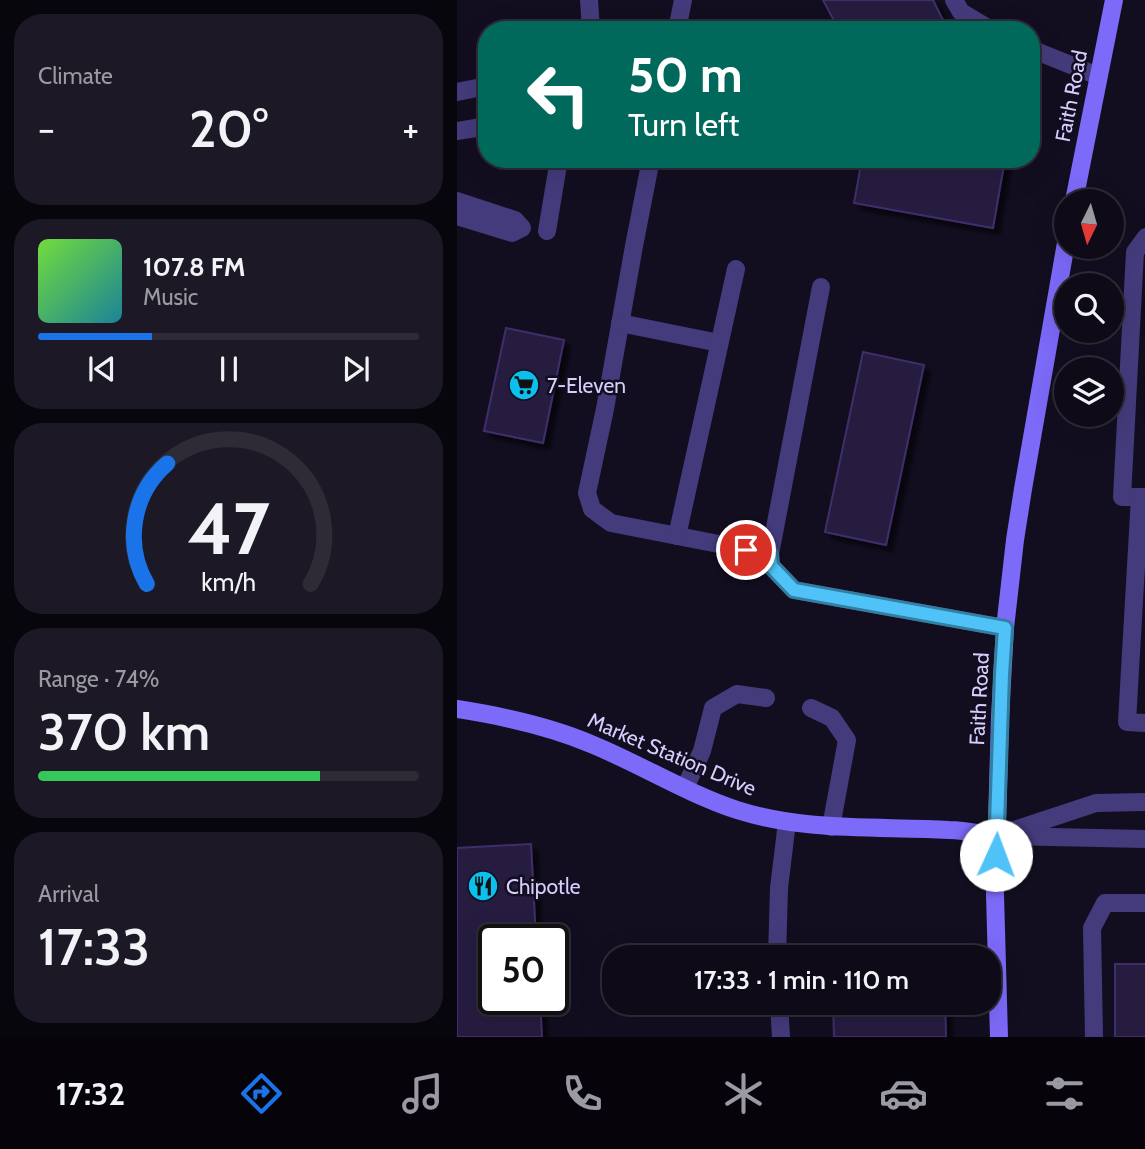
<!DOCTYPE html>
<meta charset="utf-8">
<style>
:root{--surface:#0e0a18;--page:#1c1825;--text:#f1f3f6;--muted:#9b9aa2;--line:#2e2b37;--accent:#1a73e8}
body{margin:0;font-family:Cabin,sans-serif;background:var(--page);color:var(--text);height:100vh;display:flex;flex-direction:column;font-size:26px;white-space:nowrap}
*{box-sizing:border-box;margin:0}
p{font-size:23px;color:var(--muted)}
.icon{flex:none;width:38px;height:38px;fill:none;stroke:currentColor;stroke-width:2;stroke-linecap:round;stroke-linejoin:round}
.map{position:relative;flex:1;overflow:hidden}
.side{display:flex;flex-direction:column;gap:14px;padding:14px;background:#08060d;width:457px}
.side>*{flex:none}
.guide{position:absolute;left:21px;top:21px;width:562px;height:147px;border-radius:28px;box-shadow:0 7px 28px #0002,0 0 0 2px var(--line);background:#00695c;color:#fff;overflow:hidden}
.needle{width:46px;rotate:185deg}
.controls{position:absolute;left:597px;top:189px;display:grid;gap:14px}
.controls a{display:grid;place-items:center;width:70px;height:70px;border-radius:50%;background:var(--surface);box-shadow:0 7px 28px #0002,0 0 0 2px var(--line);font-size:35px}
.speed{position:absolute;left:21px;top:924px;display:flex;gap:14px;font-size:35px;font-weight:700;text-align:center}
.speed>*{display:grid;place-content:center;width:91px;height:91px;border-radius:50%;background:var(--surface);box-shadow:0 7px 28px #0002,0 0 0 2px var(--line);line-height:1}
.speed .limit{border:4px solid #111;border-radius:10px;background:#fff;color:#111}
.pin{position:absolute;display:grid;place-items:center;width:60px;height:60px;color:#fff;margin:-30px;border:4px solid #fff;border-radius:50%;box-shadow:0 2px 7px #0007}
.me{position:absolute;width:77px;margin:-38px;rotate:2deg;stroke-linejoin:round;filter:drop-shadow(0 0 5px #0008)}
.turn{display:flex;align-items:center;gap:24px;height:147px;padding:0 35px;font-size:32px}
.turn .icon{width:91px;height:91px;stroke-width:2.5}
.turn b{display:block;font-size:49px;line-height:60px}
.big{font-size:52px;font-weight:600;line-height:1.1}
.side .tile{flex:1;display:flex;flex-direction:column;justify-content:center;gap:10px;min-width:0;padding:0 24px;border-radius:28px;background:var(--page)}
.side .dial{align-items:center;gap:0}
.dial svg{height:182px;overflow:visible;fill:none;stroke:var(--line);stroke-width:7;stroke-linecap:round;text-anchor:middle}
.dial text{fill:var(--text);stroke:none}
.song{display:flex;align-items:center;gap:21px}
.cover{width:84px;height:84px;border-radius:10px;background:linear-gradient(135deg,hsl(100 70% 55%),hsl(190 70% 35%))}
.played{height:7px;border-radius:4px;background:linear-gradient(90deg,var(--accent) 30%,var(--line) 30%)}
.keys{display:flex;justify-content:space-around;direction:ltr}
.heat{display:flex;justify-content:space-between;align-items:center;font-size:38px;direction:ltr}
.charge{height:10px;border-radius:5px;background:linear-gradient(90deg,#34c759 74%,var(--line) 0)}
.trip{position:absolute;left:145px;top:945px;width:399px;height:70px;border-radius:28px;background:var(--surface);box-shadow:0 7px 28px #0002,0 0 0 2px var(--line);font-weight:600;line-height:70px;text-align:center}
.dock{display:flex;height:112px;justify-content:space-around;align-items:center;background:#06040a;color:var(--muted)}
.dock .icon{width:49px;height:49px}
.dock .current{color:var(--accent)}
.dock b{font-size:32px;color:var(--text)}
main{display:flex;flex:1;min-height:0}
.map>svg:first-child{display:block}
.building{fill:#261b40;stroke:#402e6b;stroke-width:2;filter:url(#shadow)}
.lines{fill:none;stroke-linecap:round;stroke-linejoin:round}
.lane{stroke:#443b7c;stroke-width:18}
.street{stroke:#443b7c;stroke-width:18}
.secondary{stroke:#7c6af8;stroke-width:18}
.route-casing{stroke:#337fa1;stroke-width:18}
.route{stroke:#4fc3f7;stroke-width:12}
.labels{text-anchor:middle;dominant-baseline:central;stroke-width:5;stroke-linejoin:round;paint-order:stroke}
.street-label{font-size:21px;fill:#d8cefd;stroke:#120e20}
.poi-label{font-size:21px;fill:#d8cefd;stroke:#120e20;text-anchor:start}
</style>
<main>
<section class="side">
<div class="tile"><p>Climate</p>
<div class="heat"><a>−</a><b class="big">20°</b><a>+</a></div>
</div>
<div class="tile">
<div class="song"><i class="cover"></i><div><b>107.8 FM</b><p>Music</p></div></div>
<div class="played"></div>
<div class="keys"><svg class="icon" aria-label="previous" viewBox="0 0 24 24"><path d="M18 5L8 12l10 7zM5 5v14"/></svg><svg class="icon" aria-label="pause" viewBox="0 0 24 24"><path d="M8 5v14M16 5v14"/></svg><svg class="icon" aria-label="next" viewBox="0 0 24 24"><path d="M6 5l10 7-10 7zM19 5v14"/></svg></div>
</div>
<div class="tile dial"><svg viewBox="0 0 100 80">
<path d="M14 69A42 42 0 1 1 86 69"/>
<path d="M14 69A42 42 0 0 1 23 16" stroke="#1a73e8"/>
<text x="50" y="56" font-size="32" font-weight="700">47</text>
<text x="50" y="72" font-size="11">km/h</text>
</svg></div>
<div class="tile"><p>Range · 74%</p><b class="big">370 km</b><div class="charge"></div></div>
<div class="tile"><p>Arrival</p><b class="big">17:33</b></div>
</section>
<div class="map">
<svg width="689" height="1037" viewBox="0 0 689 1037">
<defs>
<filter id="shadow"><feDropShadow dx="6" dy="6" stdDeviation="2" flood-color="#0009"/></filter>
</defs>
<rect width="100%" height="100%" fill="#120e20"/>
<!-- building -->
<g class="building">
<path d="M 366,0 L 476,0 L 491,30 L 382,30 Z"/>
<path d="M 405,159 L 548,159 L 536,228 L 397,203 Z"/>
<path d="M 49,328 L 107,340 L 86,443 L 27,431 Z"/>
<path d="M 406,352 L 467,365 L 429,545 L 368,532 Z"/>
<path d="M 74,844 L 79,940 L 37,940 L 37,999 L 83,999 L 85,1037 L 0,1037 L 0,848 Z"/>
<rect x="658" y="964" width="31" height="73"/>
<path d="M 376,1003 L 488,1003 L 489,1037 L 377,1037 Z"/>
</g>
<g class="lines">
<!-- lane -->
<g class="lane">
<path d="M 132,0 L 134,30"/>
<path d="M 497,0 L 504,12 L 534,30"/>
<path d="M 220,30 L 226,0"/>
<path d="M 574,49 L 641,76"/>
<path d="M 0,92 L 30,86"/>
<path d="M 0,131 L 30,126"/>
<path d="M 194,159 L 177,246 L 148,409 L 130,493 L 135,509 L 154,523 L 313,554"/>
<path d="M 0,201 L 58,220 L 65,228 L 55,233 L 0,216"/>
<path d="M 90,231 L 102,159"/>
<path d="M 689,237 L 678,252 L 665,497 L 689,497"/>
<path d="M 364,287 L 313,554 L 314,566 L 337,590 L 548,628"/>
<path d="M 163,323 L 262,343"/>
<path d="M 683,497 L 670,722 L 689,723"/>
<path d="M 220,536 L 279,269"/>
<path d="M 354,708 L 375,718 L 390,740 L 374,827"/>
<path d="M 228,788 L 245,751 L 256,708 L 280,694 L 309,698"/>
<path d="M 320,957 L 322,888 L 330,822"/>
<path d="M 322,1003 L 324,1037"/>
<path d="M 637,1037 L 635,928 L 648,903 L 689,903"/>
</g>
<!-- street -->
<g class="street">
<path d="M 539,836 L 639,803 L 689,802"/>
<path d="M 553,836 L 689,839"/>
</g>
<!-- secondary -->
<g class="secondary">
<path d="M 617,201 L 657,0"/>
<path d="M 0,709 C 45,716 92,726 134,744 C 183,764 229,793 280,810 C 349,832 420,826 492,830 C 508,830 524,834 539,836"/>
<path d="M 542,1037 L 538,894 L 543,717 L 548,628 L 558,540 L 566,489 L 609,243"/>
</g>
</g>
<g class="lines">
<!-- route casing -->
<g class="route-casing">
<path id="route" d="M 289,550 L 313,554 L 314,566 L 337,590 L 548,628 L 545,674 L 539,855"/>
</g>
<!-- route -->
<use href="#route" class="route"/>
</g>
<!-- icons -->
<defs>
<g id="supermarket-disc" transform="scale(1.575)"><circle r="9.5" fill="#0bc0ed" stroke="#120e20"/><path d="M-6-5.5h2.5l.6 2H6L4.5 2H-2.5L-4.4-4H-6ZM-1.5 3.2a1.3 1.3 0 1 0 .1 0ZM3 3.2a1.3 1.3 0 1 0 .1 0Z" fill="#111"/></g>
<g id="restaurant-disc" transform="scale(1.575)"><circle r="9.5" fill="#0bc0ed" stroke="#120e20"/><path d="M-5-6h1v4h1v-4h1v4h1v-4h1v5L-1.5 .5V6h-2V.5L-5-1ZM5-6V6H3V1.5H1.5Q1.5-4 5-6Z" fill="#111"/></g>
</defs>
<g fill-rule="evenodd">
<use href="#supermarket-disc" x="67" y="385"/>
<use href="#restaurant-disc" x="26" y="886"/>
</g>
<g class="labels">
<!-- street labels -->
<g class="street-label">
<text transform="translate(614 96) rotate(-79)">Faith Road</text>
<text transform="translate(522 699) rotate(-87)">Faith Road</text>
<text transform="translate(215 754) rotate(23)">Market Station Drive</text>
</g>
<!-- poi labels -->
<g class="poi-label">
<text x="90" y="385">7-Eleven</text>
<text x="49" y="886">Chipotle</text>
</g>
</g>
</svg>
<div class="controls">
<a><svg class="needle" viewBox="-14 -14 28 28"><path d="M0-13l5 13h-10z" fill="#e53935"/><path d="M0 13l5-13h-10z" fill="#9b9aa2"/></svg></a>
<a><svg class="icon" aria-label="search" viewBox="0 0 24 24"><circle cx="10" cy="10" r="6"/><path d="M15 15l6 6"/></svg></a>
<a><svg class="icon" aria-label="layers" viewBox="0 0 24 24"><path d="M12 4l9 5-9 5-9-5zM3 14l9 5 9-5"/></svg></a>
</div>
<div class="speed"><div class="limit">50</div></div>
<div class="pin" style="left:289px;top:550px;background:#d93025"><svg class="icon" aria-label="arrive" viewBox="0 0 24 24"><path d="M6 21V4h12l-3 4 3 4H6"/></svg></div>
<svg class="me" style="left:539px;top:855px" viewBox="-20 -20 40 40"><circle r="19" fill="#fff"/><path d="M0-13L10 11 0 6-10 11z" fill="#4fc3f7"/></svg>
<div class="trip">17:33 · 1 min · 110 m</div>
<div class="guide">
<div class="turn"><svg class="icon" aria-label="left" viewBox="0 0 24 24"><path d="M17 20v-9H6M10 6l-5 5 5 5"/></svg><div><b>50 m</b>Turn left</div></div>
</div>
</div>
</main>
<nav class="dock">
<b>17:32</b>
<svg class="icon current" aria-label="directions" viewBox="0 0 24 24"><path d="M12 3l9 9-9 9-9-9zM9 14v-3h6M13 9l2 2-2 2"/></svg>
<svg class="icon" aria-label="music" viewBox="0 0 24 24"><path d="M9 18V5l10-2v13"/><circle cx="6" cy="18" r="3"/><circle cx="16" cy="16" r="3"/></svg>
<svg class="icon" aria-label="phone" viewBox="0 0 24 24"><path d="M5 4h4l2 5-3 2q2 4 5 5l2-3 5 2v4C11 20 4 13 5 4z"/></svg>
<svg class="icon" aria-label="climate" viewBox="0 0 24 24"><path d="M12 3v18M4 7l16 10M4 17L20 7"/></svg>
<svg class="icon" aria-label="car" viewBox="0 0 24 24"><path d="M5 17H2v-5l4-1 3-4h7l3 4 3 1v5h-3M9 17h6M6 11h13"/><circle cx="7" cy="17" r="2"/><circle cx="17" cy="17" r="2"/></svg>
<svg class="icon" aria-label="filters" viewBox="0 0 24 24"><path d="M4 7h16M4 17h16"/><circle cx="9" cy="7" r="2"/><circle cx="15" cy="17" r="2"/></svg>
</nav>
